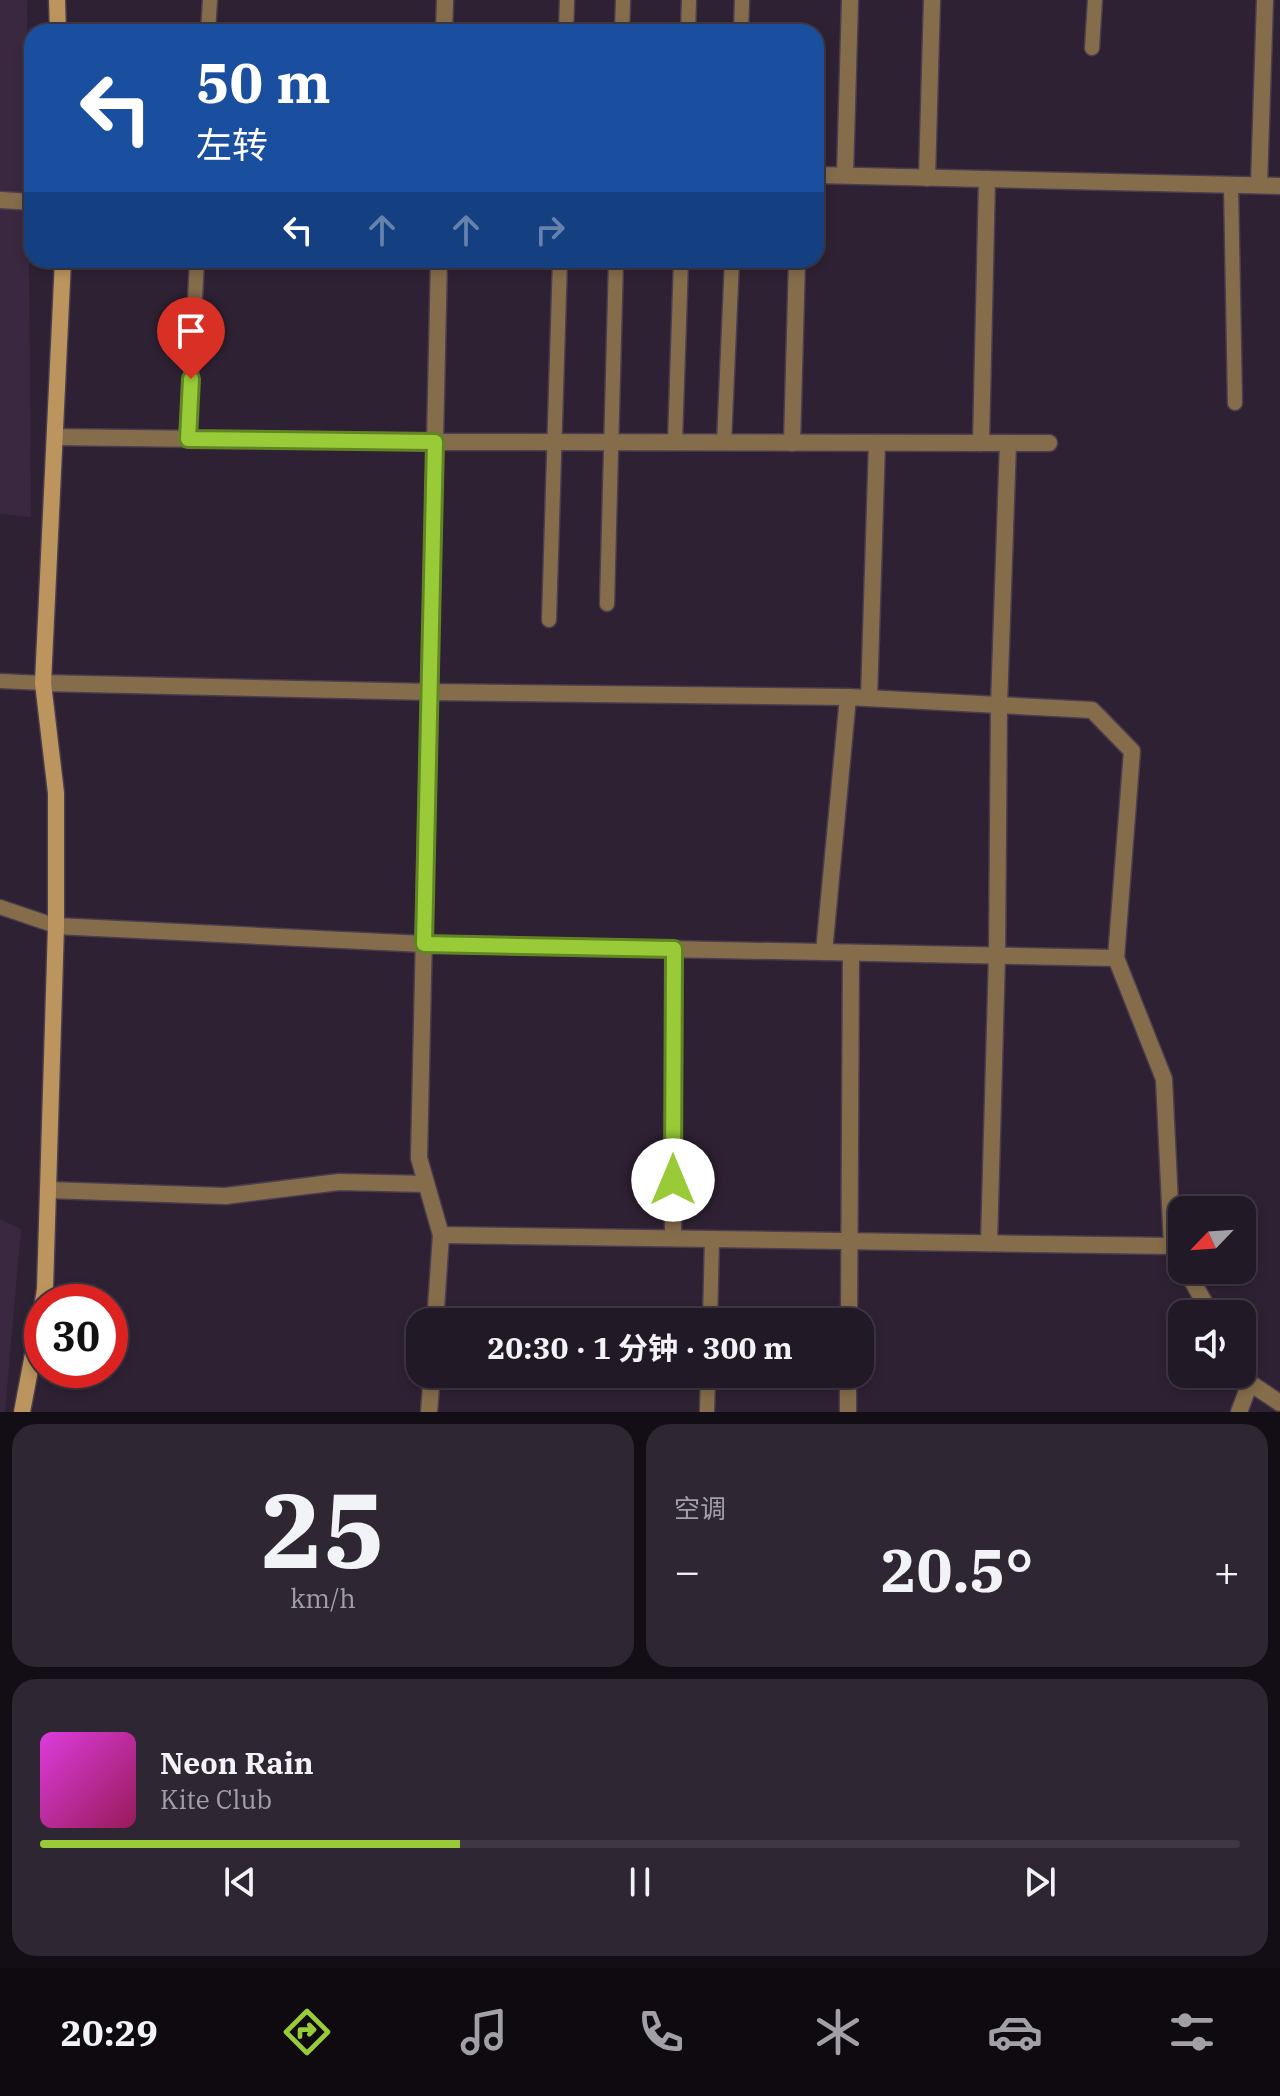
<!DOCTYPE html>
<html lang="zh">
<meta charset="utf-8">
<style>
:root{--surface:#221926;--page:#2e2632;--text:#f1f3f6;--muted:#a2a0a7;--line:#3f3843;--accent:#98cb37}
body{margin:0;font-family:"IBM Plex Serif","Noto Sans SC",serif;background:var(--page);color:var(--text);height:100vh;display:flex;flex-direction:column;font-size:30px;white-space:nowrap}
*{box-sizing:border-box;margin:0}
p{font-size:26px;color:var(--muted)}
.icon{flex:none;width:44px;height:44px;fill:none;stroke:currentColor;stroke-width:2;stroke-linecap:round;stroke-linejoin:round}
.map{position:relative;height:1412px;overflow:hidden}
.details{display:flex;flex-direction:column;gap:12px;padding:12px;background:#130e15;flex:1}
.details>*{flex:none}
.guide{position:absolute;left:24px;top:24px;width:800px;height:244px;border-radius:24px;box-shadow:0 4px 12px #0003,0 0 0 2px var(--line);background:#1a4fa0;color:#fff;overflow:hidden}
.needle{width:52px;rotate:245deg}
.tools{position:absolute;left:1168px;top:1196px;display:grid;gap:16px}
.tools a{display:grid;place-items:center;width:88px;height:88px;border-radius:16px;background:var(--surface);box-shadow:0 4px 12px #0003,0 0 0 2px var(--line);font-size:40px}
.speed{position:absolute;left:24px;top:1284px;display:flex;gap:16px;font-size:40px;font-weight:700;text-align:center}
.speed>*{display:grid;place-content:center;width:104px;height:104px;border-radius:50%;background:var(--surface);box-shadow:0 4px 12px #0003,0 0 0 2px var(--line);line-height:1}
.speed .limit{border:12px solid #d22;background:#fff;color:#111}
.pin{position:absolute;display:grid;place-items:center;width:68px;height:68px;color:#fff;margin:-82px -34px;border-radius:50% 50% 50% 0;rotate:-45deg;box-shadow:0 0 8px #0007}
.pin .icon{rotate:45deg}
.me{position:absolute;width:88px;margin:-44px;rotate:0deg;stroke-linejoin:round;filter:drop-shadow(0 0 6px #0008)}
.turn{display:flex;align-items:center;gap:28px;height:168px;padding:0 40px;font-size:36px}
.turn .icon{width:104px;height:104px;stroke-width:2.5}
.turn b{display:block;font-size:56px;line-height:68px}
.lanes{display:flex;align-items:center;height:76px;padding:0 40px;background:#0003;justify-content:center;gap:40px;direction:ltr}
.lanes .off{opacity:.35}
.big{font-size:60px;font-weight:700;line-height:1.1}
.details .card{flex:1;display:flex;flex-direction:column;justify-content:center;gap:12px;min-width:0;padding:0 28px;border-radius:24px;background:var(--page)}
.details .dial{align-items:center;gap:0}
.dial b{font-size:104px;line-height:1}
.song{display:flex;align-items:center;gap:24px}
.cover{width:96px;height:96px;border-radius:12px;background:linear-gradient(135deg,hsl(300 70% 55%),hsl(330 70% 35%))}
.played{height:8px;border-radius:4px;background:linear-gradient(90deg,var(--accent) 35%,var(--line) 35%)}
.keys{display:flex;justify-content:space-around;direction:ltr}
.heat{display:flex;justify-content:space-between;align-items:center;font-size:44px;direction:ltr}
.details .tiles{flex:1;display:grid;gap:12px;grid-template-columns:1fr 1fr}
.card:last-child{grid-column:span 2}
.trip{position:absolute;left:406px;top:1308px;width:468px;height:80px;border-radius:24px;background:var(--surface);box-shadow:0 4px 12px #0003,0 0 0 2px var(--line);font-weight:700;line-height:80px;text-align:center}
.dock{display:flex;height:128px;justify-content:space-around;align-items:center;background:#0e0a0f;color:var(--muted)}
.dock .icon{width:56px;height:56px}
.dock .current{color:var(--accent)}
.dock b{font-size:36px;color:var(--text)}
.map>svg:first-child{display:block}
.built{fill:#3a2840}
.lines{fill:none;stroke-linecap:round;stroke-linejoin:round}
.lane-casing{stroke:#4a3d4e;stroke-width:17}
.street-casing{stroke:#4a3d4e;stroke-width:19}
.secondary-casing{stroke:#4a3d4e;stroke-width:19}
.lane{stroke:#856d4b;stroke-width:14}
.street{stroke:#856d4b;stroke-width:16}
.secondary{stroke:#bb955d;stroke-width:16}
.route-casing{stroke:#638424;stroke-width:20}
.route{stroke:#98cb37;stroke-width:14}
</style>
<div class="map">
<svg width="1280" height="1412" viewBox="0 0 1280 1412">
<rect width="100%" height="100%" fill="#2e2133"/>
<!-- built -->
<g class="built">
<path d="M 0,0 L 27,0 L 31,517 L 0,514 Z"/>
<path d="M 0,1219 L 21,1229 L 5,1412 L 0,1412 Z"/>
</g>
<g class="lines">
<!-- lane casing -->
<g class="lane-casing">
<g id="lane">
<path d="M 208,32 L 210,0"/>
<path d="M 566,32 L 567,0"/>
<path d="M 622,32 L 623,0"/>
<path d="M 688,32 L 689,0"/>
<path d="M 741,32 L 742,0"/>
<path d="M 1092,48 L 1095,0"/>
<path d="M 1231,185 L 1235,403"/>
<path d="M 188,439 L 197,260"/>
<path d="M 675,442 L 681,260"/>
<path d="M 724,443 L 732,260"/>
<path d="M 607,604 L 616,260"/>
<path d="M 549,620 L 560,260"/>
<path d="M 0,681 L 43,683"/>
<path d="M 0,907 L 56,926"/>
<path d="M 710,1322 L 712,1239"/>
<path d="M 707,1412 L 708,1374"/>
</g>
</g>
<!-- street casing -->
<g class="street-casing">
<g id="street">
<path d="M 444,32 L 445,0"/>
<path d="M 816,175 L 1280,186"/>
<path d="M 845,175 L 850,0"/>
<path d="M 927,178 L 932,0"/>
<path d="M 1259,185 L 1265,0"/>
<path d="M 0,200 L 32,202"/>
<path d="M 55,437 L 435,442 L 1049,443"/>
<path d="M 792,443 L 797,260"/>
<path d="M 981,443 L 987,179"/>
<path d="M 43,683 L 430,692 L 848,697 L 1092,710 L 1132,751 L 1116,958 L 1164,1079 L 1172,1246 L 1182,1263"/>
<path d="M 869,698 L 877,443"/>
<path d="M 56,926 L 424,944 L 1116,958"/>
<path d="M 824,952 L 848,697"/>
<path d="M 48,1190 L 225,1196 L 339,1182 L 426,1184"/>
<path d="M 441,1235 L 1172,1246"/>
<path d="M 673,1238 L 674,949"/>
<path d="M 989,1243 L 997,955 L 999,705 L 1008,443"/>
<path d="M 1186,1270 L 1211,1314"/>
<path d="M 435,1322 L 441,1235 L 419,1158 L 439,260"/>
<path d="M 849,1322 L 851,953"/>
<path d="M 1242,1368 L 1250,1383 L 1280,1403"/>
<path d="M 429,1412 L 432,1374"/>
<path d="M 848,1412 L 848,1374"/>
<path d="M 1239,1412 L 1250,1383"/>
</g>
</g>
<!-- secondary casing -->
<g class="secondary-casing">
<g id="secondary">
<path d="M 57,0 L 58,32"/>
<path d="M 43,1302 L 45,1289 L 56,926 L 56,793 L 43,683 L 63,260"/>
<path d="M 22,1412 L 42,1307"/>
</g>
</g>
<!-- lane -->
<use href="#lane" class="lane"/>
<!-- street -->
<use href="#street" class="street"/>
<!-- secondary -->
<use href="#secondary" class="secondary"/>
</g>
<g class="lines">
<!-- route casing -->
<g class="route-casing">
<path id="route" d="M 191,379 L 188,439 L 435,442 L 424,944 L 674,949 L 673,1180"/>
</g>
<!-- route -->
<use href="#route" class="route"/>
</g>
</svg>
<div class="tools">
<a><svg class="needle" viewBox="-14 -14 28 28"><path d="M0-13l5 13h-10z" fill="#e53935"/><path d="M0 13l5-13h-10z" fill="#a2a0a7"/></svg></a>
<a><svg class="icon" aria-label="sound" viewBox="0 0 24 24"><path d="M4 9h4l5-4v14l-5-4H4zM17 9q2 3 0 6"/></svg></a>
</div>
<div class="speed"><div class="limit">30</div></div>
<div class="pin" style="left:191px;top:379px;background:#d93025"><svg class="icon" aria-label="arrive" viewBox="0 0 24 24"><path d="M6 21V4h12l-3 4 3 4H6"/></svg></div>
<svg class="me" style="left:673px;top:1180px" viewBox="-20 -20 40 40"><circle r="19" fill="#fff"/><path d="M0-13L10 11 0 6-10 11z" fill="#98cb37"/></svg>
<div class="trip">20:30 · 1 分钟 · 300 m</div>
<div class="guide">
<div class="turn"><svg class="icon" aria-label="left" viewBox="0 0 24 24"><path d="M17 20v-9H6M10 6l-5 5 5 5"/></svg><div><b>50 m</b>左转</div></div>
<div class="lanes"><svg class="icon" aria-label="left" viewBox="0 0 24 24"><path d="M17 20v-9H6M10 6l-5 5 5 5"/></svg><svg class="icon off" aria-label="ahead" viewBox="0 0 24 24"><path d="M12 20V5M6 11l6-6 6 6"/></svg><svg class="icon off" aria-label="ahead" viewBox="0 0 24 24"><path d="M12 20V5M6 11l6-6 6 6"/></svg><svg class="icon off" aria-label="right" viewBox="0 0 24 24"><path d="M7 20v-9h11M14 6l5 5-5 5"/></svg></div>
</div>
</div>
<section class="details">
<div class="tiles">
<div class="card dial"><b>25</b><p>km/h</p></div>
<div class="card"><p>空调</p>
<div class="heat"><a>−</a><b class="big">20.5°</b><a>+</a></div>
</div>
<div class="card">
<div class="song"><i class="cover"></i><div><b>Neon Rain</b><p>Kite Club</p></div></div>
<div class="played"></div>
<div class="keys"><svg class="icon" aria-label="previous" viewBox="0 0 24 24"><path d="M18 5L8 12l10 7zM5 5v14"/></svg><svg class="icon" aria-label="pause" viewBox="0 0 24 24"><path d="M8 5v14M16 5v14"/></svg><svg class="icon" aria-label="next" viewBox="0 0 24 24"><path d="M6 5l10 7-10 7zM19 5v14"/></svg></div>
</div>
</div>
</section>
<nav class="dock">
<b>20:29</b>
<svg class="icon current" aria-label="directions" viewBox="0 0 24 24"><path d="M12 3l9 9-9 9-9-9zM9 14v-3h6M13 9l2 2-2 2"/></svg>
<svg class="icon" aria-label="music" viewBox="0 0 24 24"><path d="M9 18V5l10-2v13"/><circle cx="6" cy="18" r="3"/><circle cx="16" cy="16" r="3"/></svg>
<svg class="icon" aria-label="phone" viewBox="0 0 24 24"><path d="M5 4h4l2 5-3 2q2 4 5 5l2-3 5 2v4C11 20 4 13 5 4z"/></svg>
<svg class="icon" aria-label="climate" viewBox="0 0 24 24"><path d="M12 3v18M4 7l16 10M4 17L20 7"/></svg>
<svg class="icon" aria-label="car" viewBox="0 0 24 24"><path d="M5 17H2v-5l4-1 3-4h7l3 4 3 1v5h-3M9 17h6M6 11h13"/><circle cx="7" cy="17" r="2"/><circle cx="17" cy="17" r="2"/></svg>
<svg class="icon" aria-label="filters" viewBox="0 0 24 24"><path d="M4 7h16M4 17h16"/><circle cx="9" cy="7" r="2"/><circle cx="15" cy="17" r="2"/></svg>
</nav>
